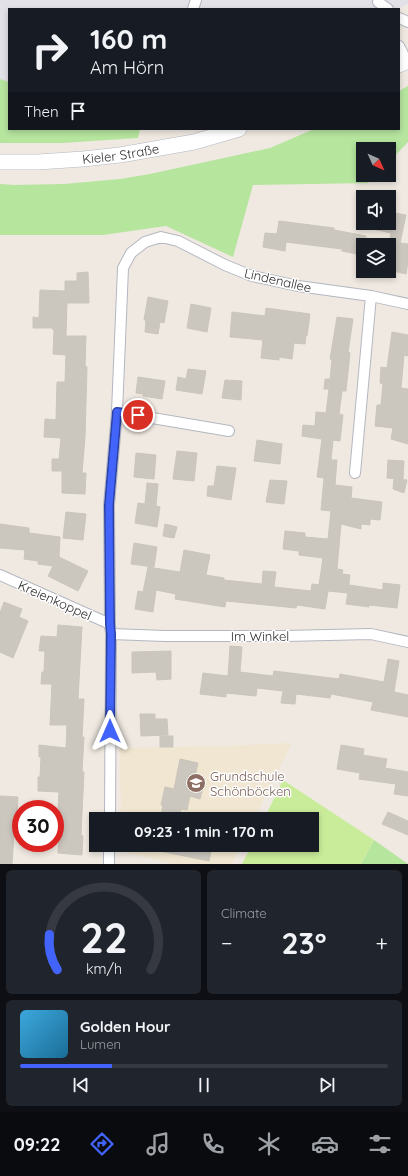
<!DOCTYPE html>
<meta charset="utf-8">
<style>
:root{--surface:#171b24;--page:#20242c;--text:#f1f3f6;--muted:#9ea1a6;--line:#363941;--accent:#4264fb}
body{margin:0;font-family:Quicksand,sans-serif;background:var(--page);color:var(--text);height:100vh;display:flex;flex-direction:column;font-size:15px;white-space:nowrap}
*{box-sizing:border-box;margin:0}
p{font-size:13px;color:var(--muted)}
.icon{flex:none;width:22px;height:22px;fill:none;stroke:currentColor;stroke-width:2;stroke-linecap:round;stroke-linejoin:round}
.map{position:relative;height:864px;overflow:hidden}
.details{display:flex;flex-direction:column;gap:6px;padding:6px;background:#0d0f14;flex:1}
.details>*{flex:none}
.banner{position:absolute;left:8px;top:8px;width:392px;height:122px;border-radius:0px;box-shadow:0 2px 6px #0003;background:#171b24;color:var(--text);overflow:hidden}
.needle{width:26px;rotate:135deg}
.buttons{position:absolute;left:356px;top:142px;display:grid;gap:8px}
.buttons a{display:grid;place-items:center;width:40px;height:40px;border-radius:0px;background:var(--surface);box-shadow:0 2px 6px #0003;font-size:20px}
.speed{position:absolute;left:12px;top:800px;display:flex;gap:8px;font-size:20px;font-weight:700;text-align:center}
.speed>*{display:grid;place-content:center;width:52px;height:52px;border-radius:50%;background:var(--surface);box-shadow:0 2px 6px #0003;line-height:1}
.speed .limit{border:6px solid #d22;background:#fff;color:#111}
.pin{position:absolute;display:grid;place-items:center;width:34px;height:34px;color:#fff;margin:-17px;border:2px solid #fff;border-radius:50%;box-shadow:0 1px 4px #0007}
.me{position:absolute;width:44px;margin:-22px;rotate:0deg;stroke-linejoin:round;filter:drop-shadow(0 0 3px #0008)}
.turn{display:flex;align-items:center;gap:14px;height:84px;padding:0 16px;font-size:18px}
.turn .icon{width:52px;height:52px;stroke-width:2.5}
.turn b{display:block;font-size:28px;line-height:34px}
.then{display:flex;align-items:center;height:38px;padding:0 16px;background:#0003;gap:8px;font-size:15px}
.big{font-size:30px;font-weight:700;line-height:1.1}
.details .widget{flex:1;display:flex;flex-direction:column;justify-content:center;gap:6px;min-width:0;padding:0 14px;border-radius:6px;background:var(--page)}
.details .dial{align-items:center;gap:0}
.dial svg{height:104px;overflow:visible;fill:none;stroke:var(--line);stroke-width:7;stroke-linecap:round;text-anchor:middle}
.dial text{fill:var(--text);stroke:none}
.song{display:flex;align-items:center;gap:12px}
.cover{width:48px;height:48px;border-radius:6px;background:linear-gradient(135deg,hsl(200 70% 55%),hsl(200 70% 35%))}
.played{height:4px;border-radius:2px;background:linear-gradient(90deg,var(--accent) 25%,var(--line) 25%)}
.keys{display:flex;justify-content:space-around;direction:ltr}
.heat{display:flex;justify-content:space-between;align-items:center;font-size:22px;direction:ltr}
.details .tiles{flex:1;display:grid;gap:6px;grid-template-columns:1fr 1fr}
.widget:last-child{grid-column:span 2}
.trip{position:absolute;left:89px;top:812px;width:230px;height:40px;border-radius:0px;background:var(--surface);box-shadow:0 2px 6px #0003;font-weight:700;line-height:40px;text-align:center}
.tab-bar{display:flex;height:64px;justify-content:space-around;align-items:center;background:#090b0e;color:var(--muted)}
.tab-bar .icon{width:28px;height:28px}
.tab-bar .on{color:var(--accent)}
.tab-bar b{font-size:18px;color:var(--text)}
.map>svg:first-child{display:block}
.industrial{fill:#e3e1e8}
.education{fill:#f0e6d1}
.green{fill:#b6e59e}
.pitch{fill:#c9ec9a}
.building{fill:#cbc7bf;stroke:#cbc5ba}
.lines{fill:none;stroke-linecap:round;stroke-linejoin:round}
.street-casing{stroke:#b4b7c1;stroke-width:12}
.secondary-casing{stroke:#b4b7c1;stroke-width:16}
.street{stroke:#fff;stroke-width:10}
.secondary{stroke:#fff;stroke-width:15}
.route-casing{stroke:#2b41a3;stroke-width:10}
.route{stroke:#4264fb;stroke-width:7}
.labels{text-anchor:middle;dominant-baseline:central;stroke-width:3;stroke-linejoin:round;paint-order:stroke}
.street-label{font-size:13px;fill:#2e2e2e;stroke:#fff}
.education-label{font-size:13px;fill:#785e54;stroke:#fff;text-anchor:start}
</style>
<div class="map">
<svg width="408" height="864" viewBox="0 0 408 864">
<rect width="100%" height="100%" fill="#efe9e1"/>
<!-- industrial -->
<path class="industrial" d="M 0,0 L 408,0 L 408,4 L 397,9 L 9,9 L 9,82 L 0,79 Z"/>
<!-- education -->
<g class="education">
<path d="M 292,743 L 254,819 L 121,819 L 120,748 L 224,746 Z"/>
<path d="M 121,845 L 241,845 L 232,864 L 174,864 L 121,851 Z"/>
</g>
<!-- green -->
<g class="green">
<path d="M 0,79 L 9,82 L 9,129 L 140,129 L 138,138 L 62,143 L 0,143 Z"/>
<path d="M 408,86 L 408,142 L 389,162 L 389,149 L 363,149 L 363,175 L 376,175 L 368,183 L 253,185 L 233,257 L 166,226 L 103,235 L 0,235 L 0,184 L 14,185 L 64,184 L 120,179 L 150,174 L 270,148 L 314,129 L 399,129 L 399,91 Z"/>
<path d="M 374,840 L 408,864 L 361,864 Z"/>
</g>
<!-- pitch -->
<path class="pitch" d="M 283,780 L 374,840 L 361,864 L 242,864 L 252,845 L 312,845 L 312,819 L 264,819 Z"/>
<!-- building -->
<g class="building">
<path d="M 389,212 L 406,215 L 400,243 L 408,244 L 408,262 L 406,274 L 389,270 L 389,246 L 391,233 L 368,228 L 369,223 L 389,223 Z"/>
<path d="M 279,221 L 334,228 L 334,230 L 366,236 L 362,255 L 342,251 L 342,249 L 286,242 L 285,251 L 263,247 L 265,233 L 277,234 Z"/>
<path d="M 88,272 L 89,303 L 67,303 L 66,336 L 86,336 L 85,366 L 87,367 L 85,437 L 82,473 L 86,473 L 85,494 L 62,493 L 62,471 L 52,471 L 52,459 L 59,459 L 61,438 L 44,437 L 45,419 L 56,420 L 57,382 L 65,382 L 66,355 L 53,354 L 54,330 L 52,329 L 53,328 L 33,328 L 33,317 L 39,318 L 40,290 L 65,291 L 65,281 L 77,281 L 77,273 Z"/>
<path d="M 148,297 L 168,301 L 164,323 L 160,322 L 158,334 L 145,332 L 146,320 L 144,320 Z"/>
<path d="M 191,304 L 211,308 L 207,332 L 187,328 Z"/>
<path d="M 266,308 L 310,314 L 307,336 L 306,335 L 305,344 L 294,343 L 292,359 L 279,357 L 279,360 L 261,358 L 263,340 L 230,337 L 232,312 L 265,316 Z"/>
<path d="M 337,317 L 353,319 L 348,352 L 350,353 L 346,391 L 342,391 L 339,414 L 343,415 L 340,441 L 333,440 L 331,460 L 337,460 L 335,485 L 352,487 L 351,498 L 382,502 L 380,520 L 370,519 L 370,525 L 361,524 L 361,529 L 341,524 L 337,569 L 343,570 L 342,574 L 350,575 L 348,593 L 328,591 L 325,609 L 297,605 L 296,608 L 226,601 L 225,607 L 175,599 L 176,594 L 156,590 L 153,612 L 135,609 L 138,591 L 143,592 L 148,567 L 180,572 L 184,550 L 210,555 L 206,575 L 224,578 L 224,580 L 262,584 L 263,571 L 276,572 L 274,587 L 311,591 L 312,584 L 319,585 L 323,558 L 299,555 L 299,551 L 283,549 L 285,531 L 305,533 L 305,537 L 328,539 L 331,511 L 321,510 L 324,478 L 317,477 L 322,439 L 302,436 L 303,425 L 315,426 L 316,412 L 326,413 L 329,389 L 324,389 L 325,379 L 330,379 L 332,360 L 330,359 Z"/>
<path d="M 392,332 L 408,335 L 408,356 L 404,355 L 401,388 L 408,389 L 408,444 L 391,439 L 393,428 L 375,426 L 377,405 L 381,405 L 383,384 L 380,383 L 381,367 L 387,368 Z"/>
<path d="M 188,369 L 206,371 L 202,394 L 176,390 L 178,377 L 186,379 Z"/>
<path d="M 138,377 L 165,381 L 162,399 L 143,396 L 143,394 L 136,393 Z"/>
<path d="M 225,380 L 242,381 L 241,400 L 222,398 Z"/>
<path d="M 257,440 L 282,444 L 280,464 L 254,461 Z"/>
<path d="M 177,451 L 197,453 L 194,481 L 173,479 Z"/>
<path d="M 136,453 L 156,455 L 154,479 L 134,477 Z"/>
<path d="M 388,460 L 404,461 L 403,479 L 387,478 Z"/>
<path d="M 217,466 L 236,468 L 231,500 L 207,496 L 208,486 L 214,486 Z"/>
<path d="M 394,479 L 407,480 L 404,493 L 393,489 Z"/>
<path d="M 270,480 L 287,481 L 284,504 L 266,502 Z"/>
<path d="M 147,483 L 158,484 L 156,506 L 160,507 L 157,527 L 135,523 L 138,503 L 145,504 Z"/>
<path d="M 66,512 L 86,514 L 83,540 L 63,538 Z"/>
<path d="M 0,524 L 29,528 L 29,533 L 60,537 L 59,557 L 88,571 L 78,591 L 48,576 L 53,566 L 38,564 L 38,561 L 24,559 L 25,550 L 0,548 Z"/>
<path d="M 165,524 L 177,527 L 174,538 L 163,536 Z"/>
<path d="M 134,543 L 157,547 L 154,567 L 131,564 Z"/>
<path d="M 383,583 L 400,585 L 397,608 L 369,605 L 369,607 L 346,604 L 349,585 L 383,590 Z"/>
<path d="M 4,602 L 22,609 L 19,617 L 28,621 L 13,658 L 0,652 L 0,613 Z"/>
<path d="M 58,625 L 82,627 L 78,699 L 84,699 L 82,737 L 84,737 L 82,772 L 84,772 L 81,835 L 83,836 L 82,855 L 58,853 L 60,825 L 57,825 L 59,792 L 38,791 L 38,777 L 40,777 L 41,757 L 39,757 L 39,745 L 66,748 L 67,725 L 50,725 L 52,684 L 41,684 L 42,672 L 44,672 L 45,651 L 39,651 L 41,636 L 57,637 Z"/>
<path d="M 230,646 L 242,647 L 240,672 L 273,676 L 274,671 L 339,679 L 340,674 L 384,682 L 388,659 L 399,661 L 394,692 L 408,695 L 408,717 L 371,710 L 373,702 L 331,694 L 330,698 L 296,694 L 295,704 L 281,703 L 283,691 L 257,688 L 256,696 L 226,693 L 226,697 L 200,694 L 203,673 L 228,676 Z"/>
<path d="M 171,651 L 171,679 L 157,680 L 156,672 L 132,673 L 132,652 Z"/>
<path d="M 140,714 L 155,714 L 155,719 L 167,719 L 168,735 L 141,736 Z"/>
<rect x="160" y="736" width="13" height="11"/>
<path d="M 341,745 L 364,749 L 363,755 L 387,759 L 385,768 L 408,772 L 408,796 L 394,794 L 396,784 L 359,779 L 360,773 L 337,769 Z"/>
<path d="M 180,759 L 198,763 L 195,777 L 205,779 L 200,799 L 190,796 L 187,810 L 181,809 L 179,819 L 160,819 L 163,805 L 161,805 L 165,787 L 174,789 Z"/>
<path d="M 0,796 L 18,797 L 17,818 L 15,818 L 12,864 L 0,864 Z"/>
<path d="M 388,812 L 408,821 L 408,835 L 382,824 Z"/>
<path d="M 155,845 L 212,845 L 209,861 L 155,850 Z"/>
</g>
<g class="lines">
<!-- street casing -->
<g class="street-casing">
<g id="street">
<path d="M 378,2 L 388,9"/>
<path d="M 193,9 L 196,0"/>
<path d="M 399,18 L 408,22"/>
<path d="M 399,46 L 407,62"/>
<path d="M 117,412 L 229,431"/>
<path d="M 355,473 L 371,296"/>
<path d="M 0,575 L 110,624"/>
<path d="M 111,634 L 165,636 L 285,636 L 371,634 L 408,642"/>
<path d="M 110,819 L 111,634 L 110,624 L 109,505 L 117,412 L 123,268 L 131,253 L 145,242 L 161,237 L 178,241 L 225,265 L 252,276 L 298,286 L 371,296 L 408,304"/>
<path d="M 109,864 L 109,845"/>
</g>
</g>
<!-- secondary casing -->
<g class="secondary-casing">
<g id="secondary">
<path d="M 399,65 L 408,61"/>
<path id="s1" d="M 0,162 L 38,162 L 83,159 L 120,155 L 194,142 L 239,129"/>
</g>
</g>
<!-- street -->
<use href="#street" class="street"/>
<!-- secondary -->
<use href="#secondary" class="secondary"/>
</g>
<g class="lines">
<!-- route casing -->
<g class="route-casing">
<path id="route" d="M 110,731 L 111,634 L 110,624 L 109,505 L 117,412 L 138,415"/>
</g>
<!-- route -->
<use href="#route" class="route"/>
</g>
<!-- icons -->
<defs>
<g id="school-disc" transform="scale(1)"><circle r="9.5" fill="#8d6e63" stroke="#fff"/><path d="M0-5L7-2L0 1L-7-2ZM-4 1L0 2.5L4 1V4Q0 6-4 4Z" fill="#fff"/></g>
</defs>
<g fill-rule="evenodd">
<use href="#school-disc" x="196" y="783"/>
</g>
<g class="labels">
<!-- street labels -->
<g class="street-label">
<text stroke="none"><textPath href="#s1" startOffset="121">Kieler Straße</textPath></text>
<text transform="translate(278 280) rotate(13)">Lindenallee</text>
<text transform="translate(55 600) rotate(24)">Kreienkoppel</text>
<text x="260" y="636">Im Winkel</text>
</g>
<!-- education labels -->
<g class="education-label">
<text x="210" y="776">Grundschule<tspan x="210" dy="15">Schönböcken</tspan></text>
</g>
</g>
</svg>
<div class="buttons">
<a><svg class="needle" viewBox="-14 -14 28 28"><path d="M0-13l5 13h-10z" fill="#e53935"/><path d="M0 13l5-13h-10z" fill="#9ea1a6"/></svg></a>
<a><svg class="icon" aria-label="sound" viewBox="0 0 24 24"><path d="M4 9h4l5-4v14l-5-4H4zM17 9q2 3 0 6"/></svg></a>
<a><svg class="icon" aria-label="layers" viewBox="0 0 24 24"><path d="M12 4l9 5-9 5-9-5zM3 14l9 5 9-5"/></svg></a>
</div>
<div class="speed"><div class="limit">30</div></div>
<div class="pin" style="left:138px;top:415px;background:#d93025"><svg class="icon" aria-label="arrive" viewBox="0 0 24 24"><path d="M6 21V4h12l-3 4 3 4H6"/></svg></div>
<svg class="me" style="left:110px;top:731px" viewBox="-20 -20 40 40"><path d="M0-17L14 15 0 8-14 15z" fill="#4264fb" stroke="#fff" stroke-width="4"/></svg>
<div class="trip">09:23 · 1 min · 170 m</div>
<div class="banner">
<div class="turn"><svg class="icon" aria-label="right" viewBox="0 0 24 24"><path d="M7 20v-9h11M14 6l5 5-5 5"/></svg><div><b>160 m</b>Am Hörn</div></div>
<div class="then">Then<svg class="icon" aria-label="arrive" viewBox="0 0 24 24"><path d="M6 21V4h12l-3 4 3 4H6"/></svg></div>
</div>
</div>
<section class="details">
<div class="tiles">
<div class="widget dial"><svg viewBox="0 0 100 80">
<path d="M14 69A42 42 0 1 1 86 69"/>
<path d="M14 69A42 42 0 0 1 8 42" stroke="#4264fb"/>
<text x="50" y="56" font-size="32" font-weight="700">22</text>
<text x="50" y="72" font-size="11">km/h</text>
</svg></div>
<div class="widget"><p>Climate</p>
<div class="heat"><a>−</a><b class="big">23°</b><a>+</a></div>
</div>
<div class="widget">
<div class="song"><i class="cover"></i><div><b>Golden Hour</b><p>Lumen</p></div></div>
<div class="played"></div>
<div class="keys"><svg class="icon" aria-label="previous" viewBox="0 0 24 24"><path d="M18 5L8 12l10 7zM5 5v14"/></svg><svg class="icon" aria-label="pause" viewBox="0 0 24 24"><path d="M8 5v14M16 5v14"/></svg><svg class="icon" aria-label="next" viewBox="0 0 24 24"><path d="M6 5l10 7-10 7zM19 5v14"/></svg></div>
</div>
</div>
</section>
<nav class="tab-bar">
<b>09:22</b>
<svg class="icon on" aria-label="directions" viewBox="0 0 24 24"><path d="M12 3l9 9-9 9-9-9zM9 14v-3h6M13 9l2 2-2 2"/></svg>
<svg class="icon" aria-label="music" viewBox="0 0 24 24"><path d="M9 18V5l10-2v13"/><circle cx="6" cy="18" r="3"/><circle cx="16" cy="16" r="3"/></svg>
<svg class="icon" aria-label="phone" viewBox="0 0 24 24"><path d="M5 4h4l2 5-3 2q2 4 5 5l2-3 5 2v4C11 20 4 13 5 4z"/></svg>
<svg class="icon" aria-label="climate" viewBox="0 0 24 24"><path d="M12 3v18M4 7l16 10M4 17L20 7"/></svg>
<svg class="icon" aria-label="car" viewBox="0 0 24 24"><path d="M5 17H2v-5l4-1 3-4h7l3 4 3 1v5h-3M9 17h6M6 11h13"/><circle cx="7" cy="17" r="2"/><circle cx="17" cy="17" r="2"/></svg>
<svg class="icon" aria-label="filters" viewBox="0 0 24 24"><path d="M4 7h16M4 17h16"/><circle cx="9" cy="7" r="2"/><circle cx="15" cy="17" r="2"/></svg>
</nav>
